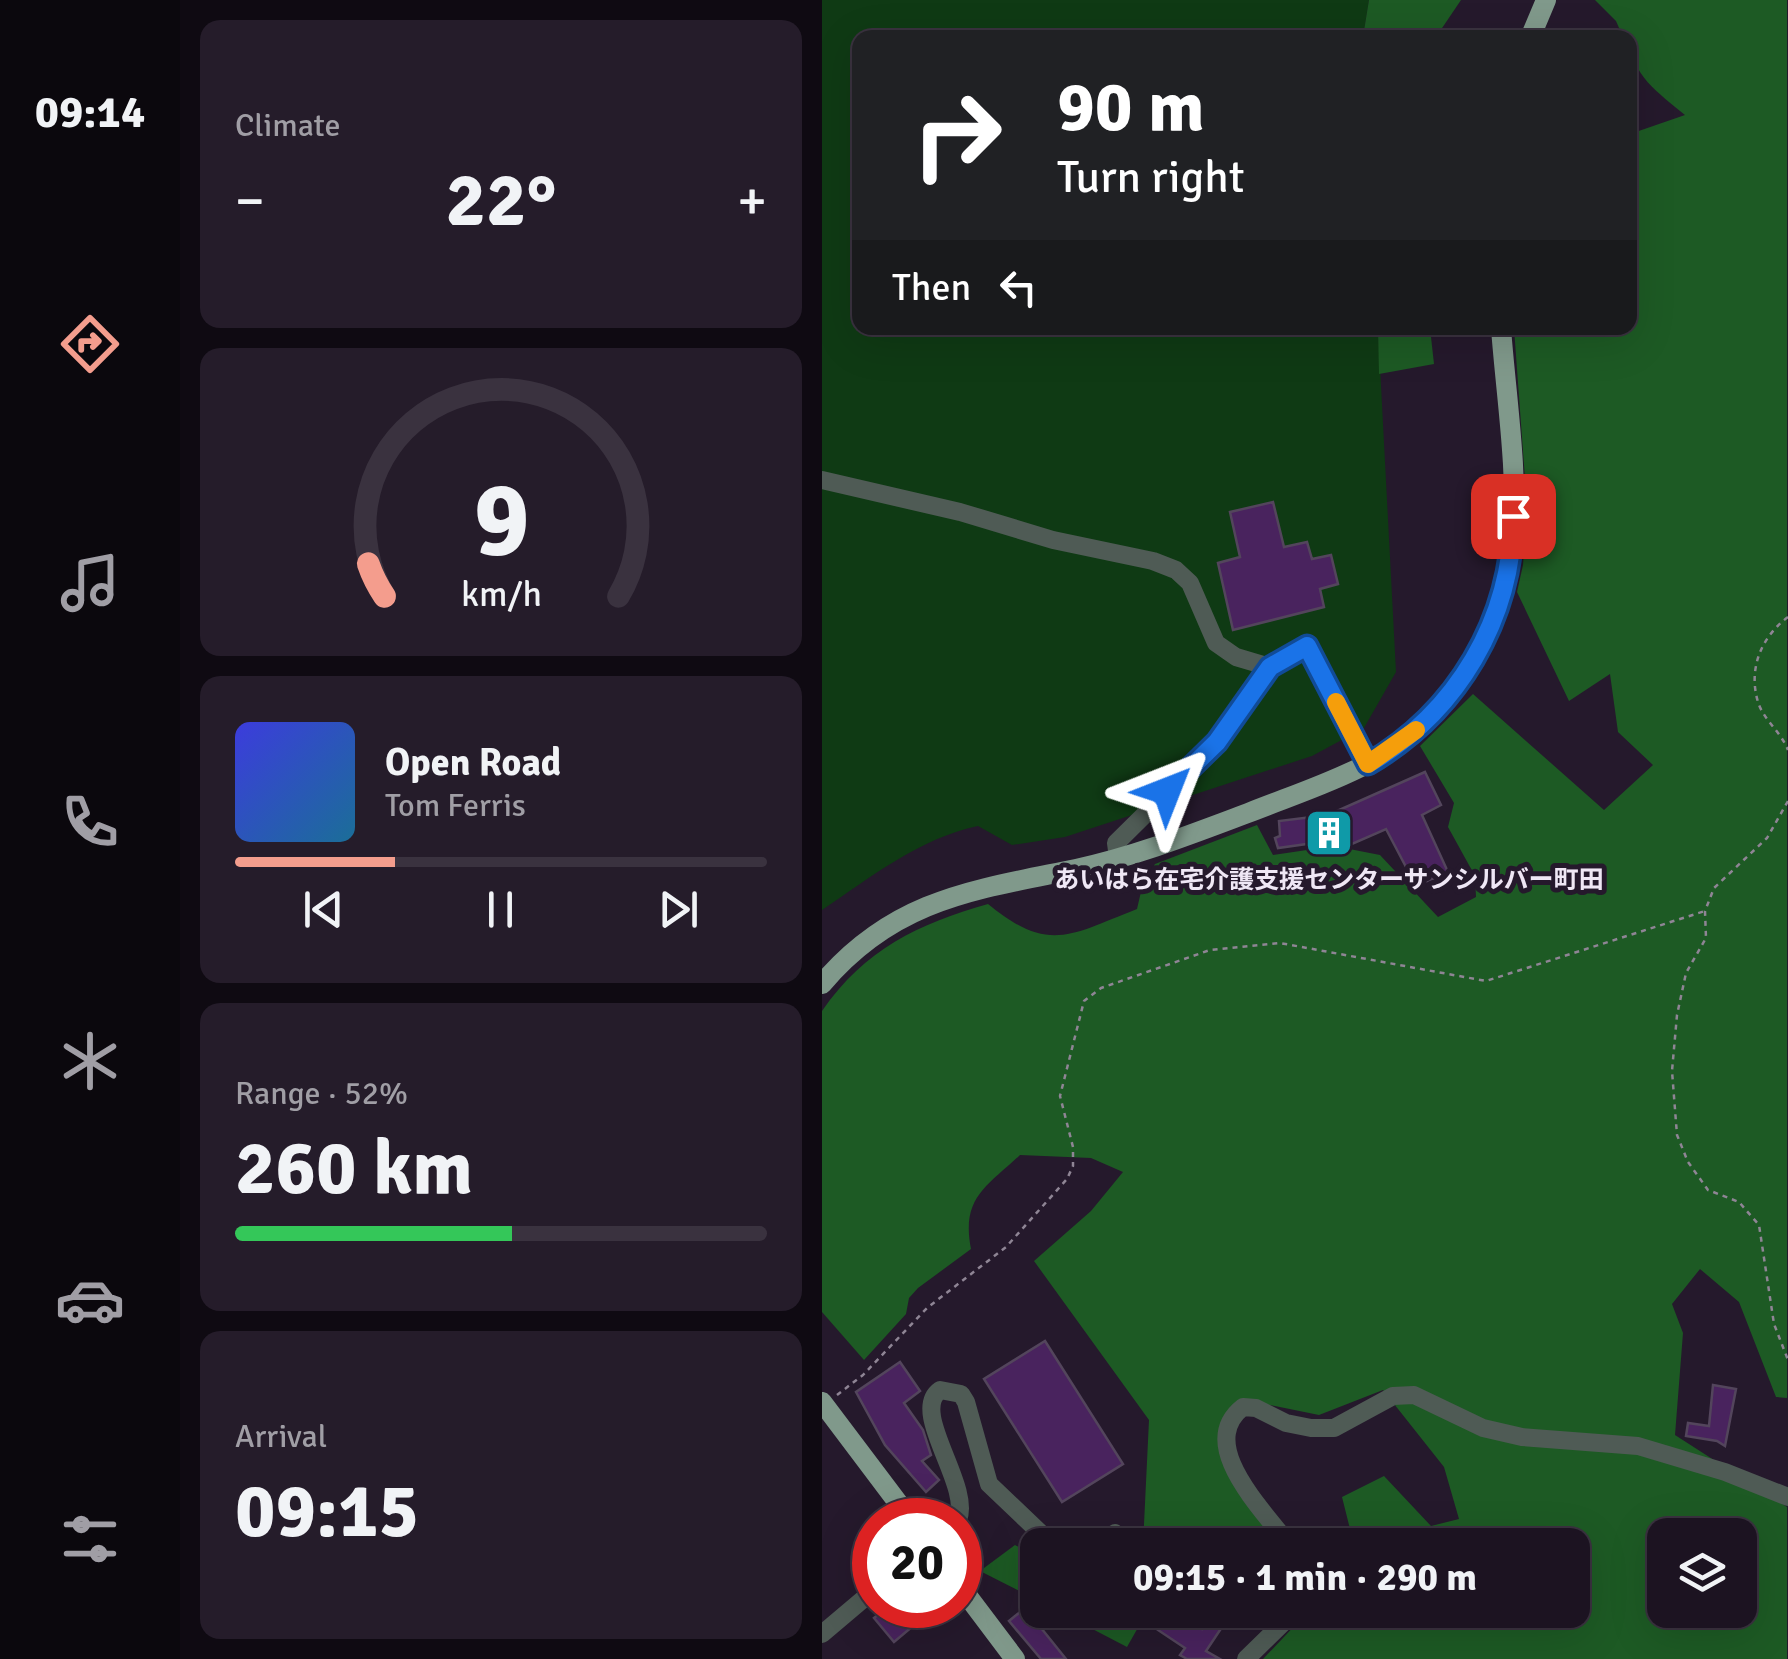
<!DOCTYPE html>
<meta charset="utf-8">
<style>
:root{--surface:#1c1321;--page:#251c2a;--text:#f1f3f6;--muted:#a09ea5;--line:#3a323f;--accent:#f49d8d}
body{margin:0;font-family:Signika,"Noto Sans JP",sans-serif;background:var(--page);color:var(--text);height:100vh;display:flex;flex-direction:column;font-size:38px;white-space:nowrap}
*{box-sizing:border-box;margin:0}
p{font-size:32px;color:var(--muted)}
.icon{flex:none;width:55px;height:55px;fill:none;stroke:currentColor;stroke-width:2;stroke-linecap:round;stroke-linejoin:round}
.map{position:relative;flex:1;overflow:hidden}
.sheet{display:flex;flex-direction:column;gap:20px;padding:20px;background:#0f0a12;width:642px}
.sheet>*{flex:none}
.hud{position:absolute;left:30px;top:30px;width:785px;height:305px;border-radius:20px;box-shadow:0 10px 40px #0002,0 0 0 2px var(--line);background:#202124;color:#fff;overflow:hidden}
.fabs{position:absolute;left:825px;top:1518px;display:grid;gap:20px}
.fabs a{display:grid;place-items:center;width:110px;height:110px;border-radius:20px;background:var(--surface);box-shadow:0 10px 40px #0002,0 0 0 2px var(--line);font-size:50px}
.speed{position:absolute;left:30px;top:1498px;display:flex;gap:20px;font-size:50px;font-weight:700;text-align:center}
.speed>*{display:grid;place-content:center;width:130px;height:130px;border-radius:50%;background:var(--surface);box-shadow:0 10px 40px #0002,0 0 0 2px var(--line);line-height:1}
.speed .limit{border:15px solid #d22;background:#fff;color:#111}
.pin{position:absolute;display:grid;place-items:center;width:85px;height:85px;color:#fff;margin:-42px;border-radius:20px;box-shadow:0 5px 15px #0006}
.me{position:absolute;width:110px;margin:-55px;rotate:45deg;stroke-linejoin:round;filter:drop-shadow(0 0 8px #0008)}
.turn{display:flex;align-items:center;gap:35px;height:210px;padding:0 40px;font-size:45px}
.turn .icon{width:130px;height:130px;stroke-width:2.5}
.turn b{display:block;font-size:70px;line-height:85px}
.then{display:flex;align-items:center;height:95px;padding:0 40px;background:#0003;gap:20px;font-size:38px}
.big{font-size:75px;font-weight:700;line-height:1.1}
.sheet .tile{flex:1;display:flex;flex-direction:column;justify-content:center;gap:15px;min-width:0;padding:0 35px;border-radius:20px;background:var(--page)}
.sheet .dial{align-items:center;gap:0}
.dial svg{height:260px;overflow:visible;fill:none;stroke:var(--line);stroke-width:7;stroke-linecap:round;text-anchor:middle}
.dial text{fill:var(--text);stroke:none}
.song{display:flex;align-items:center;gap:30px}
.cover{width:120px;height:120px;border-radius:15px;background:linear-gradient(135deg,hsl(240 70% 55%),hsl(200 70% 35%))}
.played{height:10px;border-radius:5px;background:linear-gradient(90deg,var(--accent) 30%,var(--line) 30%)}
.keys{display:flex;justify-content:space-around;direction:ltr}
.heat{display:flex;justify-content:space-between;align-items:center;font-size:55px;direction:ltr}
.charge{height:15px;border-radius:8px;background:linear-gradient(90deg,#34c759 52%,var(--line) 0)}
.trip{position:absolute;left:198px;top:1528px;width:570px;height:100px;border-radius:20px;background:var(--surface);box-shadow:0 10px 40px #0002,0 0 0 2px var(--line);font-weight:700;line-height:100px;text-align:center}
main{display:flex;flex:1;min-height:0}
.dock{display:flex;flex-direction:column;width:180px;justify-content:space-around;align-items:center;background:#0b080d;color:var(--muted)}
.dock .icon{width:70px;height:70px}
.dock .on{color:var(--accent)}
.dock b{font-size:45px;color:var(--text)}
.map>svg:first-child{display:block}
.green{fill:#0f3a14}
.forest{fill:#1d5a24;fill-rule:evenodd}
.building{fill:#49235e;stroke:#53455c;stroke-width:2.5}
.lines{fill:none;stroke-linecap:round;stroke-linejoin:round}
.path{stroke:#8f8595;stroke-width:2.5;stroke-dasharray:5 5;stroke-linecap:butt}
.minor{stroke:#4f5b55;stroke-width:18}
.major{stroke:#80998b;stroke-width:20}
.route-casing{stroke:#114b97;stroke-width:25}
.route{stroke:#1a73e8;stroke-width:18}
.slow{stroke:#f59e0b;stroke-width:18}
.labels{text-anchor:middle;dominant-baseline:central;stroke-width:10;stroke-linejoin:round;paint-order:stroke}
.poi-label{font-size:25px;font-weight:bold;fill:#efe7f5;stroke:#25192c}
</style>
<main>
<nav class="dock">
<b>09:14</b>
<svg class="icon on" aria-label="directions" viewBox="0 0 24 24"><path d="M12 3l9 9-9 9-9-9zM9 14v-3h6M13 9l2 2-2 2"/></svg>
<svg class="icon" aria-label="music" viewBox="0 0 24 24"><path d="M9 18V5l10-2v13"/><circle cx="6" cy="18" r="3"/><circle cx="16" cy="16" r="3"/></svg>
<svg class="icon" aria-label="phone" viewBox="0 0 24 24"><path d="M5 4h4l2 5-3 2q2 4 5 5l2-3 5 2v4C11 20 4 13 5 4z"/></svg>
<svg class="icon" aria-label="climate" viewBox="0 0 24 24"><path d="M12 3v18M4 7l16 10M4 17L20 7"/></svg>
<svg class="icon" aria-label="car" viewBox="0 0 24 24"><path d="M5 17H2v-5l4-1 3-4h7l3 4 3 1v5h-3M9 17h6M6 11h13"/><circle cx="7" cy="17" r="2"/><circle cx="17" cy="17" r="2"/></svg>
<svg class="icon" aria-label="filters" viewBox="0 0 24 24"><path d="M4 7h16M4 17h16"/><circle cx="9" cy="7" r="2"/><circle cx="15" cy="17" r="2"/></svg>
</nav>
<section class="sheet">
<div class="tile"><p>Climate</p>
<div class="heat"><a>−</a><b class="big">22°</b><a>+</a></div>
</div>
<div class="tile dial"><svg viewBox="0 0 100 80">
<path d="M14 69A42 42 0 1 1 86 69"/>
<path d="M14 69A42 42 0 0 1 9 59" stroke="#f49d8d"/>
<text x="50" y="56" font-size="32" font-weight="700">9</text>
<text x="50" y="72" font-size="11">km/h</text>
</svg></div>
<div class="tile">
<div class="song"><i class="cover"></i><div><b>Open Road</b><p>Tom Ferris</p></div></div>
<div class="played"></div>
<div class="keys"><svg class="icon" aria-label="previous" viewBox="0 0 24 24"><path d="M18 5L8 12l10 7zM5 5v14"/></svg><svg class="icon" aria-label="pause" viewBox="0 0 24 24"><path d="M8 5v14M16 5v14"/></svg><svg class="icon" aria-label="next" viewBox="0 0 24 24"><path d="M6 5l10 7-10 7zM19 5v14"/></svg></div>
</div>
<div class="tile"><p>Range · 52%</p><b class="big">260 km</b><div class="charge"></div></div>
<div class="tile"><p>Arrival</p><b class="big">09:15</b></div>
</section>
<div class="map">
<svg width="966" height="1659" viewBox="0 0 966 1659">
<rect width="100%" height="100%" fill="#25192c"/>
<!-- green -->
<path class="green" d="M 0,0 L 547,0 L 541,37 L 38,38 L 38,328 L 556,328 L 574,672 L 542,728 L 490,756 L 243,837 L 190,845 L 156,826 C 98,838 49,877 0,910 Z"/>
<!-- forest -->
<g class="forest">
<path d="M 547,0 L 639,0 L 614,37 L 541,37 Z"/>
<path d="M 773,0 L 965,0 L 965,1398 L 954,1397 L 917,1302 L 878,1269 L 850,1304 L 861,1333 L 853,1435 L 965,1507 L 965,1659 L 441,1659 L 479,1619 L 548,1610 L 750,1610 L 750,1545 L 532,1545 L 520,1497 L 562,1476 L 609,1526 L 637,1519 L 622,1467 L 561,1390 L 497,1415 L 423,1400 L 401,1458 L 462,1545 L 321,1545 L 327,1420 L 212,1261 L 269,1211 L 301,1172 L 269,1158 L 198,1155 C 164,1187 139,1198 149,1249 L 96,1288 L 87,1298 L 84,1314 L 42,1360 L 0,1312 L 0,1011 C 43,949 96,924 166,904 C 227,954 248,935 315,909 L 321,883 L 333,864 L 435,825 L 451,855 L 512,846 L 558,855 L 616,917 L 654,897 L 653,876 L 626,827 L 632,803 L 598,746 L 651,694 L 782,810 L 831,765 L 796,732 L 788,674 L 747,701 L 695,592 L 701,565 L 705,506 L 692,328 L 808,328 L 808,134 L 863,115 C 837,93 808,75 808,38 L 801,37 L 794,21 ZM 842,1535 L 918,1535 L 918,1610 L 842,1610 Z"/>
<path d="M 556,328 L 608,328 L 612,364 L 557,374 Z"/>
<path d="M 193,1545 L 215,1557 L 215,1600 L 158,1571 Z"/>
<path d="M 234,1610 L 326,1610 L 305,1647 Z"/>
</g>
<!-- building -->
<g class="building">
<path d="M 451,502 L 462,547 L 485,542 L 490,559 L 509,555 L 516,584 L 498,589 L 502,607 L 411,630 L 396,563 L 418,557 L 408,512 Z"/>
<path d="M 603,772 L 619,805 L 600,815 L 626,872 L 594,886 L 564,829 L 530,844 L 513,840 L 456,848 L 453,838 L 458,836 L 457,821 L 506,815 Z"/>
<path d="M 223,1341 L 301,1464 L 240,1502 L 162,1379 Z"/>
<path d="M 78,1362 L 98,1391 L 82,1403 L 101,1430 L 109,1455 L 100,1461 L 117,1480 L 104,1492 L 63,1445 L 34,1392 Z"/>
<path d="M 891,1385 L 914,1389 L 903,1446 L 895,1441 L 864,1436 L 866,1423 L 887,1426 Z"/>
<path d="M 68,1605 L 116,1605 L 72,1642 L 52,1618 Z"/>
<path d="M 203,1608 L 244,1659 L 219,1659 L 187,1621 Z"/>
<path d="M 350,1610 L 380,1629 L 389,1615 L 402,1624 L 384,1651 L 398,1659 L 365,1659 L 358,1655 L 363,1648 L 336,1630 Z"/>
</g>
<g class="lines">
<!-- path -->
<g class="path">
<path d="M 966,617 C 939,637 926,669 936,702 C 941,719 959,732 966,750"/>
<path d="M 966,801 L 945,838 L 892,888 L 883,911 L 884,938 L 864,973 L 855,1015 L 850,1071 L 855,1135 L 866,1162 L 886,1190 L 917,1202 L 937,1225 L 952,1324 L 966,1360"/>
<path d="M 15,1395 L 41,1375 L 105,1308 L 184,1247 L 245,1179 L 251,1166 L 251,1147 L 238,1096 L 262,1001 L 279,988 L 388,950 L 458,943 L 664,981 L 883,911"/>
</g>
<!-- minor -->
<g class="minor">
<path d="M 0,480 L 138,512 L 231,540 L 331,561 L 354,570 L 368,583 L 394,643 L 414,657 L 448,667"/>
<path d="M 296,858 L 294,843 L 395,743 L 448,667 L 485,646 L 546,764"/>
<path d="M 136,1520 C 150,1485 87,1412 118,1390 L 139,1394 L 144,1402 L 167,1484 L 231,1545"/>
<path d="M 293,1533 L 297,1545"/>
<path d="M 467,1545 C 442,1510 373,1445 421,1407 L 434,1408 L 464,1423 L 489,1428 L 512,1428 L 571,1396 L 592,1395 L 661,1428 L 700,1437 L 816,1446 L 903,1472 L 966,1497"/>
<path d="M 0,1634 L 52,1590"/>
<path d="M 424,1659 L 474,1610"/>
</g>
<!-- major -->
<g class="major">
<path d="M 708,38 L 724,0"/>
<path d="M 0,984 C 72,899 152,890 254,869 C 314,856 370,834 426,813 C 466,797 507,784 545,764 C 627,721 684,631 691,539 C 696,470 684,396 679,328"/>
<path d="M 0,1402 L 89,1520"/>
<path d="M 138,1586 L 193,1659"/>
</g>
</g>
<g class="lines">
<!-- route casing -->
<g class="route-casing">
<path id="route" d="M 345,791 L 395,742 L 448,667 L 485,646 L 546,764 C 635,712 690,620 691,516"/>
</g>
<!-- route -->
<use href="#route" class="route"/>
<!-- slow -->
<path class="slow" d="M 514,702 L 546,764 L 594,730"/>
</g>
<!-- icons -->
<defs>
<g id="building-square" transform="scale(2.5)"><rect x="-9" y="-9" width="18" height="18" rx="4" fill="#0f9aa8" stroke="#25192c"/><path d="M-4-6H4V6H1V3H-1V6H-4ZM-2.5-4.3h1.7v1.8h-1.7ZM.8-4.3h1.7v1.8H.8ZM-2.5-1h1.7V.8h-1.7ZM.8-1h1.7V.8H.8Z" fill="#fff"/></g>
</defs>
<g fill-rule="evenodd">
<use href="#building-square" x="507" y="833"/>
</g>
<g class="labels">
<!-- poi labels -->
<g class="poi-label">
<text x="507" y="879">あいはら在宅介護支援センターサンシルバー町田</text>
</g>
</g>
</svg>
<div class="fabs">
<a><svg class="icon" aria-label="layers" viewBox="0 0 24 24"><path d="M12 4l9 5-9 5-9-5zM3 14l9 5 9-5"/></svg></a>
</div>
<div class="speed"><div class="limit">20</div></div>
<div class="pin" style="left:691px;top:516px;background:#d93025"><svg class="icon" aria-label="arrive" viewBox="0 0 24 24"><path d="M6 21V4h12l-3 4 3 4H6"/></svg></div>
<svg class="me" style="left:345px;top:791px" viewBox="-20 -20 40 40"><path d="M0-17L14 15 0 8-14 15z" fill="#1a73e8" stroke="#fff" stroke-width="4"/></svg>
<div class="trip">09:15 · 1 min · 290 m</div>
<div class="hud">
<div class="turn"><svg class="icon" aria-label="right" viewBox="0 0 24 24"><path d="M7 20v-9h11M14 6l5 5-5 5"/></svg><div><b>90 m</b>Turn right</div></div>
<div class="then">Then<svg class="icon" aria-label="left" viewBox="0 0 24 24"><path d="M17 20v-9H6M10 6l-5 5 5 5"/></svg></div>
</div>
</div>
</main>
